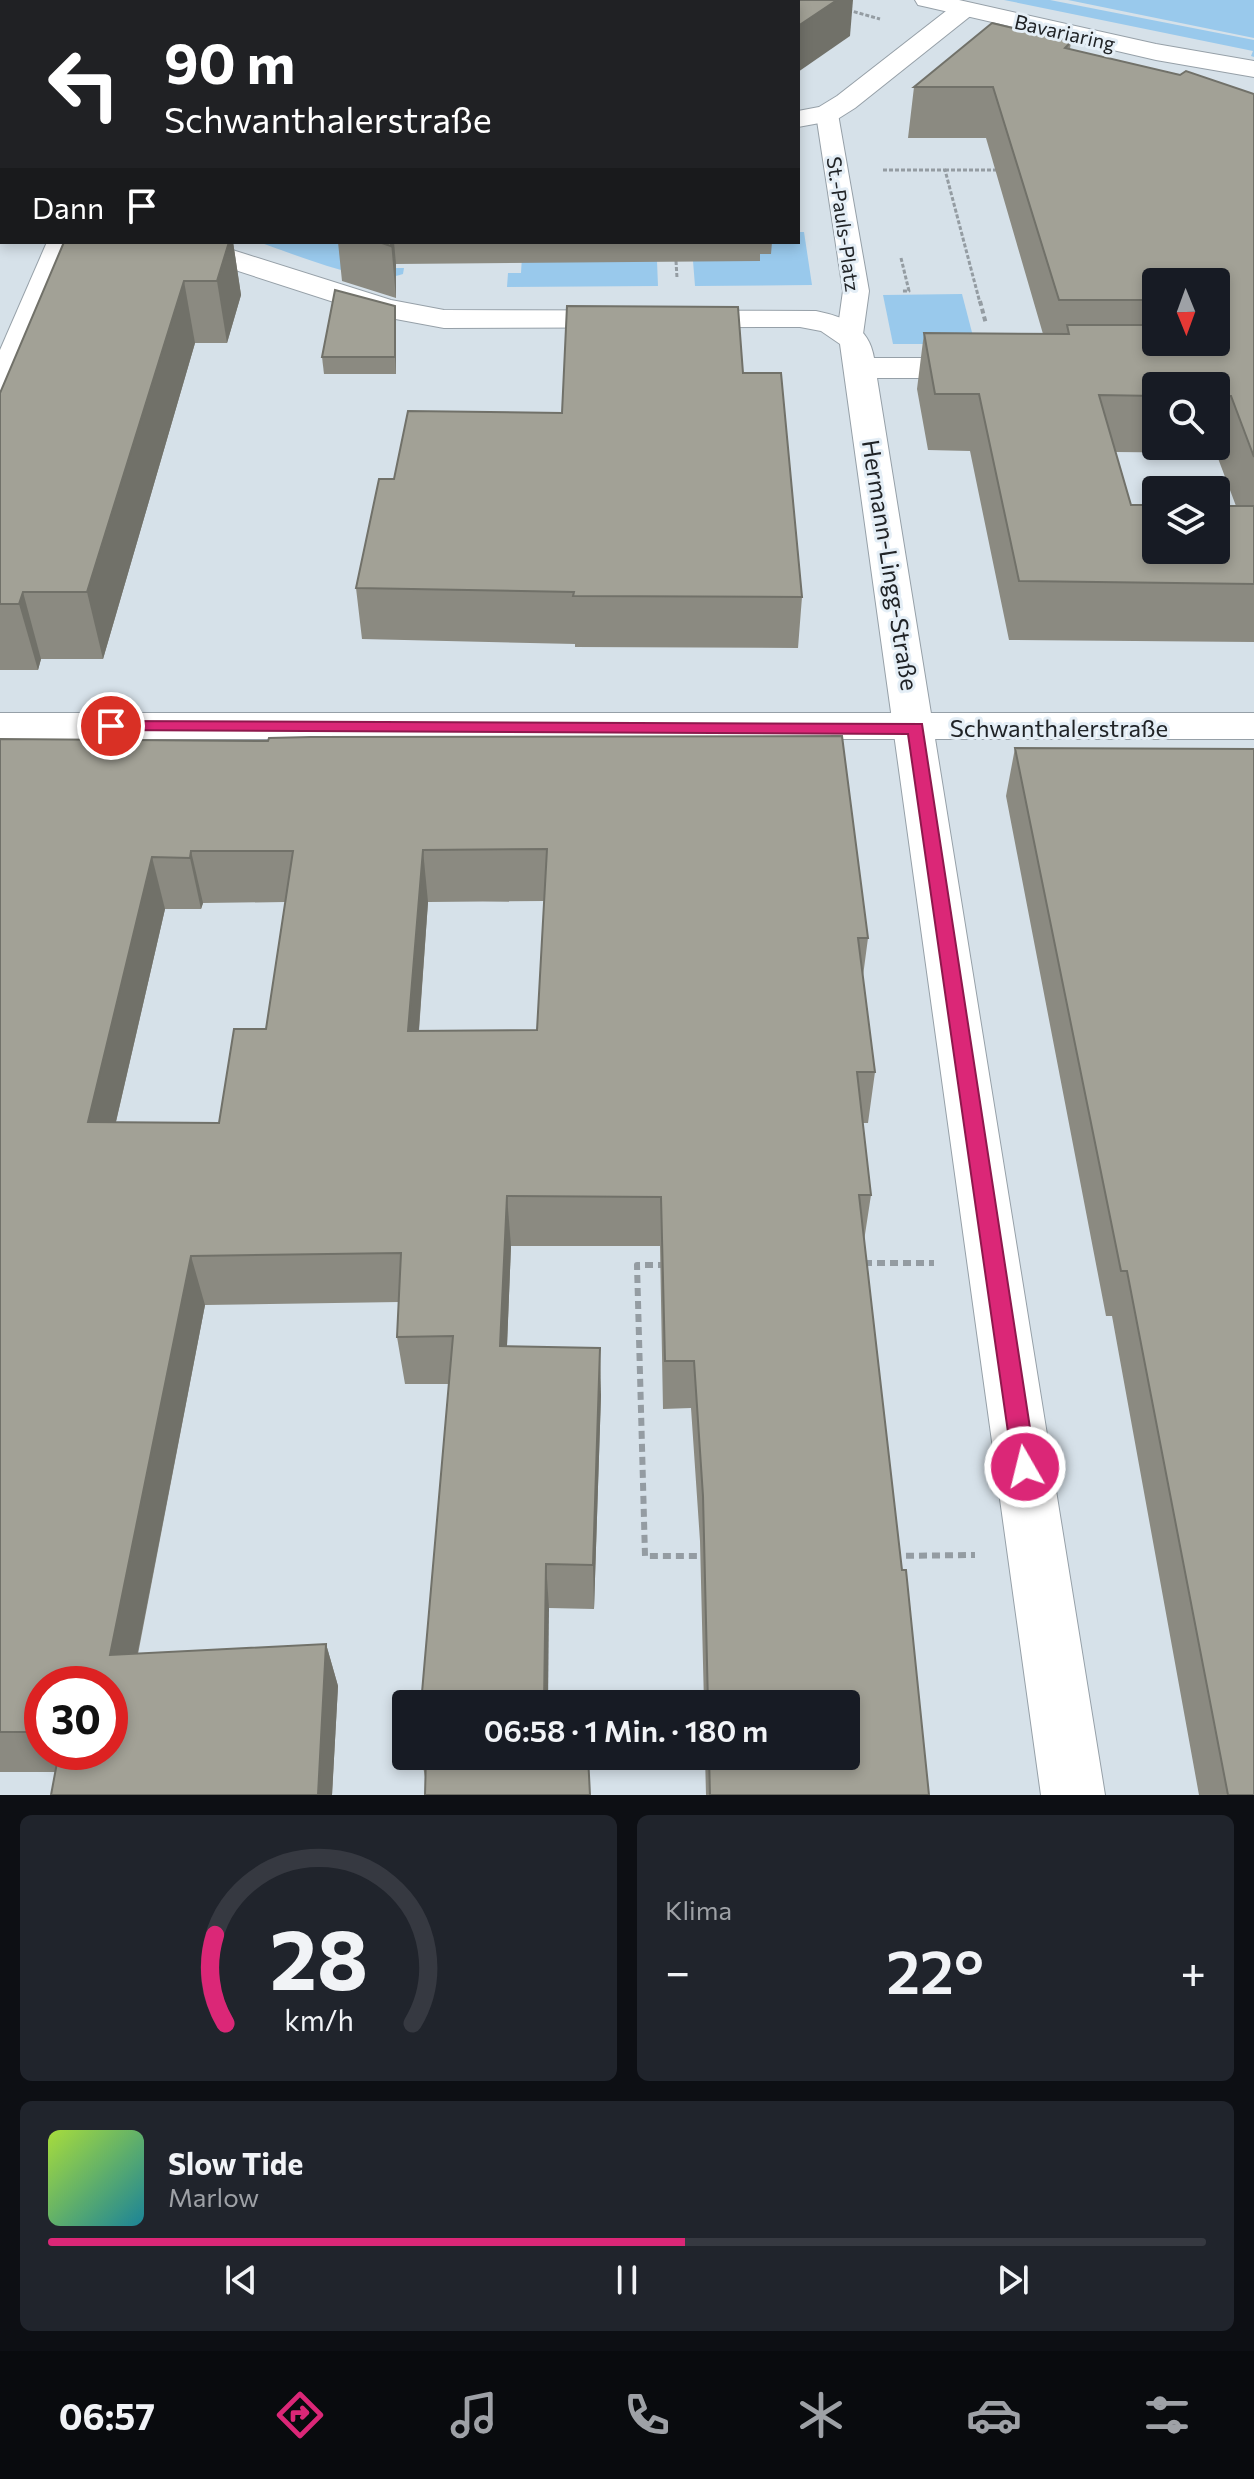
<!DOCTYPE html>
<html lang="de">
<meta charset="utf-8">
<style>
:root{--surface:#171b24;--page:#20242c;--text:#f1f3f6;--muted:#9ea1a6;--line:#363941;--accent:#db2777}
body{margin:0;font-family:Commissioner,sans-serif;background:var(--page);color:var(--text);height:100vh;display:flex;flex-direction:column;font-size:30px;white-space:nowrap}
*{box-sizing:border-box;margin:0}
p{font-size:26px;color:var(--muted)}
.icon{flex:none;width:44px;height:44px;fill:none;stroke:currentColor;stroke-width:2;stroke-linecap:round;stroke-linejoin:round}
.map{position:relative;height:1795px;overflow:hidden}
.side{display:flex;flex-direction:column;gap:20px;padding:20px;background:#0d0f14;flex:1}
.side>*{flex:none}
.banner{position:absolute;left:0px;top:0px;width:800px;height:244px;box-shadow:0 4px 12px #0003;background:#202124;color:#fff;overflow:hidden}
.needle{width:52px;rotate:179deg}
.tools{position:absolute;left:1142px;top:268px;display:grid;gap:16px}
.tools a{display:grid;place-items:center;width:88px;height:88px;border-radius:8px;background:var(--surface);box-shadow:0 4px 12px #0003;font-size:40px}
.speed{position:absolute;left:24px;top:1666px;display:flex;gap:16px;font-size:40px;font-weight:700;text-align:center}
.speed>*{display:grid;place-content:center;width:104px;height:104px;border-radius:50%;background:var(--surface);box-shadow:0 4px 12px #0003;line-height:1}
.speed .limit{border:12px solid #d22;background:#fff;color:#111}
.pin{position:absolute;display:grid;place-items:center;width:68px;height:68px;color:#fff;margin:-34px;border:4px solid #fff;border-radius:50%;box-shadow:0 2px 8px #0007}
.me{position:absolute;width:88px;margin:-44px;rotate:352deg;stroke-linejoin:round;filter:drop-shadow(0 0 6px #0008)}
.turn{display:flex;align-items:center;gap:28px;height:168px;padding:0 32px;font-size:36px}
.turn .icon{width:104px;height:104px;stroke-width:2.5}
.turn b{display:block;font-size:56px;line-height:68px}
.then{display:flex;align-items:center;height:76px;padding:0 32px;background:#0003;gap:16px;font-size:30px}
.big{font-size:60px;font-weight:600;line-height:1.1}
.side .widget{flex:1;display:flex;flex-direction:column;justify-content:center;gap:12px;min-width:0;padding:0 28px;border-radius:12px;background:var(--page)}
.side .dial{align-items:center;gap:0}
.dial svg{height:208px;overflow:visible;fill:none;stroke:var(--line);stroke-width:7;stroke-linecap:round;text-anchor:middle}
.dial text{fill:var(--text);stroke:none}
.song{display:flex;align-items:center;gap:24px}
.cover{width:96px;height:96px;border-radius:12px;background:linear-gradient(135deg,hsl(80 70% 55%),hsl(190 70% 35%))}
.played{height:8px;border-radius:4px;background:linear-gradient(90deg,var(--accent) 55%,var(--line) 55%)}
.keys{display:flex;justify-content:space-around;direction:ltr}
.heat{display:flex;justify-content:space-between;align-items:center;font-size:44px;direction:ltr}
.side .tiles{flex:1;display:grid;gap:20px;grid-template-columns:1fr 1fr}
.widget:last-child{grid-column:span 2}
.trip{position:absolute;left:392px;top:1690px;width:468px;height:80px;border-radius:8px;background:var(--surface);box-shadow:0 4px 12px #0003;font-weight:600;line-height:80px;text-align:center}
.dock{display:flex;height:128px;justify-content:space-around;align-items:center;background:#090b0e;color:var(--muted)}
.dock .icon{width:56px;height:56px}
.dock .selected{color:var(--accent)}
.dock b{font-size:36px;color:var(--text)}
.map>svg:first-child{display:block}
.green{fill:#99c9ec}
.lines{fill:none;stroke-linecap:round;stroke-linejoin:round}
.pedestrian-casing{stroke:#96a0a8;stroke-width:2}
.minor-casing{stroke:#96a0a8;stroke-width:2}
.tertiary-casing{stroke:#96a0a8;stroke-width:2}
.secondary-casing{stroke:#96a0a8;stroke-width:2}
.path-far2{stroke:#949ca2;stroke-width:3;stroke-dasharray:4 2;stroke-linecap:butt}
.path-far1{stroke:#949ca2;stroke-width:4;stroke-dasharray:5 3;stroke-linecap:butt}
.path{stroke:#949ca2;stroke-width:6;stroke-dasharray:8 5;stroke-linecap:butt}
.pedestrian{fill:#fff;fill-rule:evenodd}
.minor{fill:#fff;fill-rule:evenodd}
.tertiary{fill:#fff;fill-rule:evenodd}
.secondary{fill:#fff;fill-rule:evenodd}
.wall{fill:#8b8a81;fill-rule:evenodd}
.shaded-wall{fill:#717169}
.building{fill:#a2a196;stroke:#717169;stroke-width:2;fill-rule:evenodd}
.route{fill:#db2777;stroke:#8e194d;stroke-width:2}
.labels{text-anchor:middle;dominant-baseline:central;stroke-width:6;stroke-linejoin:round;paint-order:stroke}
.far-street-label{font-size:20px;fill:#202326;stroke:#e4eef6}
.street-label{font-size:24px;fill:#202326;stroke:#e4eef6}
</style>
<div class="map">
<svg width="1254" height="1795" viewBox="0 0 1254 1795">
<rect width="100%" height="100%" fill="#d6e1e9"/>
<!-- green -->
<g class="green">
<path d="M 1004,0 L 1050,0 L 1254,40 L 1254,57 L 1251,56 L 1253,51 Z"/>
<path d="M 1068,0 L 1254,0 L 1254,38 Z"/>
<path d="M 798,232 L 804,232 L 812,285 L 695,286 L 693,261 L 759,261 L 758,242 L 798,242 Z"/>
<path d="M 258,242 L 350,242 L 385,268 L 404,268 L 403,274 C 369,287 293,253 258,242 Z"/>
<path d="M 522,256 L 657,261 L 658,286 L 507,287 L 508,273 L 521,273 Z"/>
<path d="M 962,294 L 975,344 L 893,344 L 883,295 Z"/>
</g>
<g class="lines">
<!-- pedestrian casing -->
<g class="pedestrian-casing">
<path id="pedestrian" d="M 827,107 L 838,114 L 869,291 L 863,334 L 859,339 L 841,339 L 837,334 L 843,291 L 816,114 Z"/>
</g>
<!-- minor casing -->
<g class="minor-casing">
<g id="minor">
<path d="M 964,2 L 973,4 L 976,9 L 973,14 L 855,108 L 836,120 L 798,127 L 798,111 L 819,107 L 837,96 L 955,4 Z"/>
<path d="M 47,242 L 77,242 L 16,387 L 12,394 L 0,397 L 0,350 Z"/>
<path d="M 162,242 L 207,242 L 391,300 L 444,310 L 816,311 C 845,317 869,326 874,358 L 980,358 L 991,361 L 996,368 L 991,375 L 980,378 L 877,378 L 1105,1795 L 1041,1795 L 840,344 L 821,331 L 800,327 L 444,328 L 374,315 L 167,248 Z"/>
</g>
</g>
<!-- tertiary casing -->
<g class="tertiary-casing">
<path id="tertiary" d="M 915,0 L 959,0 L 1156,44 L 1254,61 L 1254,77 L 1156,60 L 927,7 L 918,5 Z"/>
</g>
<!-- secondary casing -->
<g class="secondary-casing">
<rect id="secondary" x="0" y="713" width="1254" height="26"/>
</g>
<!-- path-far2 -->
<g class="path-far2">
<path d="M 848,10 L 880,19"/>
<path d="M 883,170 L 945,170 L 980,303"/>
<path d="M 945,170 L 996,170"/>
<path d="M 901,258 L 909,291 L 901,291"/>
<path d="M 676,261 L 677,278"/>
</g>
<!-- path-far1 -->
<path class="path-far1" d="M 980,301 L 986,324"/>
<!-- path -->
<g class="path">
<path d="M 864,1263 L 934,1263"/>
<path d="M 666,1265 L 637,1265 L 645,1556 L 703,1556"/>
<path d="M 893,1556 L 975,1555"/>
</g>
<!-- pedestrian -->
<use href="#pedestrian" class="pedestrian"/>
<!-- minor -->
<use href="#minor" class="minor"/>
<!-- tertiary -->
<use href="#tertiary" class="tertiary"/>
<!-- secondary -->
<use href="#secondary" class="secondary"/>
</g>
<!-- wall -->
<g class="wall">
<path d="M 1071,42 L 1070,49 L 1254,94 L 1254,642 L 1009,640 L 970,451 L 928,450 L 917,389 L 924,333 L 1043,334 L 986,138 L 908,138 L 914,87 ZM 1156,282 L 1216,342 L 1156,342 ZM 1156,386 L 1216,386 L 1216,446 L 1156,446 ZM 1115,452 L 1216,453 L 1236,506 L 1131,505 Z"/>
<path d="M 233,242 L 241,295 L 227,343 L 195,343 L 103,659 L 41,659 L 38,670 L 0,670 L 0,393 Z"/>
<path d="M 338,242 L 772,242 L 771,254 L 760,254 L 760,261 L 396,264 L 396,298 L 342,281 Z"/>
<path d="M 395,306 L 396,322 L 396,374 L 324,374 L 322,357 Z"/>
<path d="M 743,373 L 802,597 L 798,648 L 575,647 L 575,644 L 362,639 L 356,588 L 394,479 L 562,413 Z"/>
<path d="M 0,739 L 268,741 L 868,938 L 863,976 L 875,1072 L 868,1123 L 863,1123 L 871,1195 L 864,1241 L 902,1570 L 929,1795 L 706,1795 L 705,1756 L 846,1756 L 846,1704 L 704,1704 L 700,1541 L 691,1408 L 663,1409 L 660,1246 L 511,1246 L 507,1346 L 601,1395 L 594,1609 L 549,1608 L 449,1384 L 405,1384 L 397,1337 L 399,1302 L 205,1305 L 138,1654 L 326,1644 L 338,1686 L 332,1795 L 51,1795 L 55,1772 L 0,1772 ZM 544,901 L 537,1030 L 419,1031 L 428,902 ZM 285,902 L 266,1029 L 219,1123 L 116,1122 L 165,909 L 201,909 L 203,903 ZM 42,1684 L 110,1752 L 42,1752 Z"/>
<path d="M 1015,748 L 1254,1795 L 1199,1795 L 1112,1316 L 1106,1316 L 1006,796 Z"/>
<path d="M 421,1756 L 588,1756 L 425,1777 Z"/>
</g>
<!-- shaded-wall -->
<g class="shaded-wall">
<path d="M 82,0 L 118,0 L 117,2 L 81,2 Z"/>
<path d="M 837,0 L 853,0 L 850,36 L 798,72 L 798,26 Z"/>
<path d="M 2,159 L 2,240 L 0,244 L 0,163 Z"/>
<path d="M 229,242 L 233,242 L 241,295 L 227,343 L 217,281 Z"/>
<path d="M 391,242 L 394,242 L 396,264 L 396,298 Z"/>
<path d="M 184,281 L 195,343 L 103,659 L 87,592 Z"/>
<path d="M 395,306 L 396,322 L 396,374 L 395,357 Z"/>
<path d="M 23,592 L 41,659 L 38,670 L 19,604 Z"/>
<path d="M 423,850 L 428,902 L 415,1082 L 408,1031 Z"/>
<path d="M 191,851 L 203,903 L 201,909 L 190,858 Z"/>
<path d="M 152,857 L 165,909 L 104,1173 L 88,1122 Z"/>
<path d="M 507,1196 L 511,1246 L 505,1394 L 500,1346 Z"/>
<path d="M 191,1256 L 205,1305 L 129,1697 L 110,1655 Z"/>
<path d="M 600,1348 L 601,1395 L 594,1609 L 593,1565 Z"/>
<path d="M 546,1564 L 549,1608 L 548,1704 L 544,1704 Z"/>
<path d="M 326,1644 L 338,1686 L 332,1795 L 318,1795 Z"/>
</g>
<!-- building -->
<g class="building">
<path d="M 0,0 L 82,0 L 81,2 L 2,2 L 2,159 L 0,163 Z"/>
<path d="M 207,0 L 837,0 L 798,26 L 798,2 L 206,2 Z"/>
<path d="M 992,23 L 1071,42 L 1065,48 L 1180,75 L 1186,71 L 1254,94 L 1254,457 L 1231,396 L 1216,396 L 1216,386 L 1156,386 L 1156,396 L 1099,395 L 1131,505 L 1156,505 L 1156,550 L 1216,550 L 1216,506 L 1254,506 L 1254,584 L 1019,581 L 979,394 L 935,394 L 924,333 L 1069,334 L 1067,325 L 1147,325 L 1156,322 L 1156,342 L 1216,342 L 1216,282 L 1156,282 L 1156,302 L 1146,300 L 1059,300 L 993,87 L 914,87 Z"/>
<path d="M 64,242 L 229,242 L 217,281 L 184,281 L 87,592 L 23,592 L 19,604 L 0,604 L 0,393 Z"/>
<path d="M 379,242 L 391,242 L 391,246 Z"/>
<path d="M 335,290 L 395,306 L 395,357 L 322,357 Z"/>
<path d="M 567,306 L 738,307 L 743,373 L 781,373 L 802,597 L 573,596 L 574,592 L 356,588 L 379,479 L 394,479 L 408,411 L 562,413 Z"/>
<path d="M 842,736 L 868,938 L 858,938 L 875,1072 L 857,1072 L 871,1195 L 859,1195 L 902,1570 L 906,1570 L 929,1795 L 710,1795 L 709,1756 L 846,1756 L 846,1704 L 708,1704 L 703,1496 L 694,1361 L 665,1361 L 661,1197 L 507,1196 L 500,1346 L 600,1348 L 593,1565 L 546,1564 L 544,1704 L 421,1704 L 453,1336 L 397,1337 L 401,1253 L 191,1256 L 110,1655 L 326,1644 L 318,1795 L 51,1795 L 59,1752 L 110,1752 L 110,1684 L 42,1684 L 42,1732 L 0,1732 L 0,739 L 268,741 L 269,738 L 311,737 ZM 547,849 L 537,1030 L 408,1031 L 423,850 ZM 191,851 L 293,851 L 266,1029 L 234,1029 L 219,1123 L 88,1122 L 152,857 L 190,858 Z"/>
<path d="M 1015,748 L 1254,749 L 1254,1795 L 1228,1795 L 1127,1271 L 1121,1271 Z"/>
<path d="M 426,1756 L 588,1756 L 590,1795 L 425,1795 Z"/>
</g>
<!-- route -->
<path class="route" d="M 111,721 L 922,724 L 1036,1467 L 1033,1475 L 1025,1478 L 1017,1475 L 1013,1467 L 908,734 L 105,730 L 102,726 Z"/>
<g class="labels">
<!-- far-street labels -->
<g class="far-street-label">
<text transform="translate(1065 32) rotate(13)">Bavariaring</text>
<text transform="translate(844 224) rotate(82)">St.-Pauls-Platz</text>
</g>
<!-- street labels -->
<g class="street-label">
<text transform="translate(891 565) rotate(81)">Hermann-Lingg-Straße</text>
<text x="1059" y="727">Schwanthalerstraße</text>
</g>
</g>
</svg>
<div class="tools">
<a><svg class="needle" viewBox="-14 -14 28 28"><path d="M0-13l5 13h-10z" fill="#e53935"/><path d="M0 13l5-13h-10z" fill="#9ea1a6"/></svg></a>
<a><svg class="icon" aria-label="search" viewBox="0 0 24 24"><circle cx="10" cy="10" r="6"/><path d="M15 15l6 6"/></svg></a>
<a><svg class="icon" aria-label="layers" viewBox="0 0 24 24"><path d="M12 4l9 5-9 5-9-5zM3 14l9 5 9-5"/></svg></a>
</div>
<div class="speed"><div class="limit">30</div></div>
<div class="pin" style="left:111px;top:726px;background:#d93025"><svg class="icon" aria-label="arrive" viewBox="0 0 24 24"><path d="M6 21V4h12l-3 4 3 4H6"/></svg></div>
<svg class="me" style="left:1025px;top:1467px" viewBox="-20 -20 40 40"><circle r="17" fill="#db2777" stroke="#fff" stroke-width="3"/><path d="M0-11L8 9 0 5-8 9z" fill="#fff"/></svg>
<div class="trip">06:58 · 1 Min. · 180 m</div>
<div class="banner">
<div class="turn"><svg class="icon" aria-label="left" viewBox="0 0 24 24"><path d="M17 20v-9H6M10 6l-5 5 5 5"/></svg><div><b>90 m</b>Schwanthalerstraße</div></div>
<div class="then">Dann<svg class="icon" aria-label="arrive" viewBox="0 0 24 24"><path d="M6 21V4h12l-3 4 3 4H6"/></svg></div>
</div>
</div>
<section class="side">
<div class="tiles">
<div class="widget dial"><svg viewBox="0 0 100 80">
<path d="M14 69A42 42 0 1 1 86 69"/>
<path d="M14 69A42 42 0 0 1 10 35" stroke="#db2777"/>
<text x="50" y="56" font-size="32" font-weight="700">28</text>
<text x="50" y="72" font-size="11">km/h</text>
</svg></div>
<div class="widget"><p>Klima</p>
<div class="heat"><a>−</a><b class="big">22°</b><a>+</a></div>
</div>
<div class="widget">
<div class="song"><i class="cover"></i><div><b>Slow Tide</b><p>Marlow</p></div></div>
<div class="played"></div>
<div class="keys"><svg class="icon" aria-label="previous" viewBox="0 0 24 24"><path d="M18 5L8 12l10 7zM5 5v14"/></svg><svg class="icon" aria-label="pause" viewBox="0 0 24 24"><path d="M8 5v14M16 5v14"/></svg><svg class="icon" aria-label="next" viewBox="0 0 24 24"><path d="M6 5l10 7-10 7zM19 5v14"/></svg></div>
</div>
</div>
</section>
<nav class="dock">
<b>06:57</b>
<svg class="icon selected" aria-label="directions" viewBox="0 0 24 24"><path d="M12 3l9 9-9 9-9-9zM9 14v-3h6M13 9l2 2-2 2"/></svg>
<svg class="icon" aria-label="music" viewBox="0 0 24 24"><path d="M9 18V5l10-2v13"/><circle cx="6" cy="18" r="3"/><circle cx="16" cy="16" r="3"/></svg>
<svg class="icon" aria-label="phone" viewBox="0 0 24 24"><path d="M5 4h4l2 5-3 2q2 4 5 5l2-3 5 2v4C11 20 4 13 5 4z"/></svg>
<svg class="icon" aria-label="climate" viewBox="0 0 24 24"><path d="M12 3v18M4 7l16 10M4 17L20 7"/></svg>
<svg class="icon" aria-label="car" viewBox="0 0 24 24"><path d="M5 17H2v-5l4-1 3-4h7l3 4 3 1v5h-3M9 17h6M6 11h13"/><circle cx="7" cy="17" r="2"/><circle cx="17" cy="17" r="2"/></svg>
<svg class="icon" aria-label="filters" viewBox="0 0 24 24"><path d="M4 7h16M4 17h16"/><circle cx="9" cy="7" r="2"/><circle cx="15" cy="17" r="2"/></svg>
</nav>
